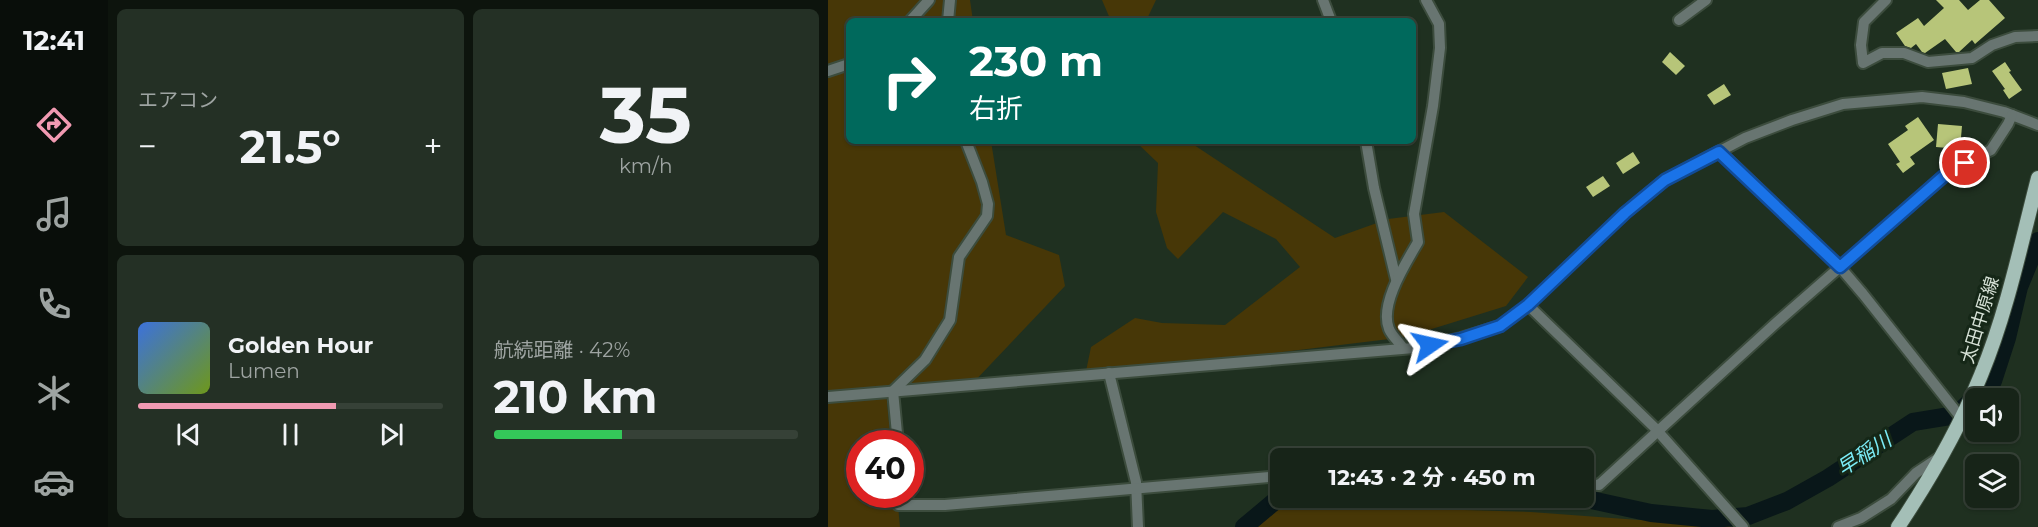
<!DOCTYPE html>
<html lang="ja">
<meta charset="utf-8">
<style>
:root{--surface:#172418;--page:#243025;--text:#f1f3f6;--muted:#9ea4a2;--line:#364137;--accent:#f19ab2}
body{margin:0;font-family:Montserrat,"Noto Sans JP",sans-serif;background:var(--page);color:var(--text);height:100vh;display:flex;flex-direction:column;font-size:22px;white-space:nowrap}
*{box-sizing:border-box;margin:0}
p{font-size:20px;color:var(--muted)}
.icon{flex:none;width:33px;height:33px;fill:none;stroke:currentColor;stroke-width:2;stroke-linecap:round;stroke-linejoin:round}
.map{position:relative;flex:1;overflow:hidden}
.details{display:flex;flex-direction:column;gap:9px;padding:9px;background:#0d140d;width:720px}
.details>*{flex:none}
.top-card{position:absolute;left:18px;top:18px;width:570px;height:126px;border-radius:9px;box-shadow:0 2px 4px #0004,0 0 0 2px var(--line);background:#00695c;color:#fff;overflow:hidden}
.buttons{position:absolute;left:1137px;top:388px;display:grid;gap:12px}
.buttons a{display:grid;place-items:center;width:54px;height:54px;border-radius:9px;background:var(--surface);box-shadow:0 2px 4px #0004,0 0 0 2px var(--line);font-size:30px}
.speed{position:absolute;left:18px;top:430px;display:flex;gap:12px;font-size:30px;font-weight:700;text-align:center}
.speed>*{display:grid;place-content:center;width:78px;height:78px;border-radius:50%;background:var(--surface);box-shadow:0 2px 4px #0004,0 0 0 2px var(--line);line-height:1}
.speed .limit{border:9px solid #d22;background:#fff;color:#111}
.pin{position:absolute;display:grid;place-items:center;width:51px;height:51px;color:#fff;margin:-26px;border:3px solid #fff;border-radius:50%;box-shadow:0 2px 6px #0007}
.me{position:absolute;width:66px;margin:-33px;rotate:79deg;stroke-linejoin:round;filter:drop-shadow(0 0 4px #0008)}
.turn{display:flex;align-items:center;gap:21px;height:126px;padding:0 24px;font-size:27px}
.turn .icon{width:78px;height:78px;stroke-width:2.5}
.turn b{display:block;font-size:42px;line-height:51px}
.big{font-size:45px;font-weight:700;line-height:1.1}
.details .card{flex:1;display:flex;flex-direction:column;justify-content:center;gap:9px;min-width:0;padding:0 21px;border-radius:9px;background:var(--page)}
.details .dial{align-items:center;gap:0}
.dial b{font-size:78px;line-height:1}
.song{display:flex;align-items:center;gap:18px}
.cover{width:72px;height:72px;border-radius:9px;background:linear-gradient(135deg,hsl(220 70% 55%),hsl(80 70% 35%))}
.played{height:6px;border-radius:3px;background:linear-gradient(90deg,var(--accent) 65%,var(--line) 65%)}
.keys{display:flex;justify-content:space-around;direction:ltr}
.heat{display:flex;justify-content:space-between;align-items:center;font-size:33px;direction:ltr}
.charge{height:9px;border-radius:4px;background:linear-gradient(90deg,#34c759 42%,var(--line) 0)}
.details .tiles{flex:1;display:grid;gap:9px;grid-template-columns:repeat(2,1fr)}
.trip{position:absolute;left:442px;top:448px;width:324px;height:60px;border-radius:9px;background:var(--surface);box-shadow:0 2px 4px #0004,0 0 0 2px var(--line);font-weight:700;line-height:60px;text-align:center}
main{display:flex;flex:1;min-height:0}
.tab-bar{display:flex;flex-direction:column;width:108px;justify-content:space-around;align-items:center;background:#090e0a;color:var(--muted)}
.tab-bar .icon{width:42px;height:42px}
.tab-bar .selected{color:var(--accent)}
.tab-bar b{font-size:27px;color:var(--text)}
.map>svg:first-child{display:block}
.green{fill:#473707}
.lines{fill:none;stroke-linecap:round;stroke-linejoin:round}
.river{stroke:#091719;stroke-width:18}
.building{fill:#b7c579}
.minor-casing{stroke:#3c4c3d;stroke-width:14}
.major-casing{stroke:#3c4c3d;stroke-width:16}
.minor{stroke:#687571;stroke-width:10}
.major{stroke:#a4bfb7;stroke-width:14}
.route-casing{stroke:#114b97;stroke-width:15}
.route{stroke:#1a73e8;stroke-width:10}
.labels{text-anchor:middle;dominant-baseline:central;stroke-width:6;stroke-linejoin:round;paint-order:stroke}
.street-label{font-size:18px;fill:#d6e1d6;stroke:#152717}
.water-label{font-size:20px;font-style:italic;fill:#7becf7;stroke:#152717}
</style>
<main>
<nav class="tab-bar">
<b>12:41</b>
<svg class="icon selected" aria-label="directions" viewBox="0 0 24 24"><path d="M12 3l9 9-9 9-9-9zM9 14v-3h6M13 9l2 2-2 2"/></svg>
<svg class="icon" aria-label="music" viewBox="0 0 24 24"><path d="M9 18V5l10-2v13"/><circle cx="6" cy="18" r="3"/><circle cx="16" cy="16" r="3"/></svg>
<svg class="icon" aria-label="phone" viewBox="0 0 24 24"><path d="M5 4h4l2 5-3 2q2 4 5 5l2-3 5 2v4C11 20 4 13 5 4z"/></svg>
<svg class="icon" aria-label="climate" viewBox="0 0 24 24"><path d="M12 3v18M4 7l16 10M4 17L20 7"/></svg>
<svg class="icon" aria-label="car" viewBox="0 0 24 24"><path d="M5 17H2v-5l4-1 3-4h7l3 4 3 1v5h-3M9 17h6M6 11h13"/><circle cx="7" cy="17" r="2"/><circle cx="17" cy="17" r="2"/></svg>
</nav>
<section class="details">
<div class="tiles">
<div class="card"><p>エアコン</p>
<div class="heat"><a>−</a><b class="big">21.5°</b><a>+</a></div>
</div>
<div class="card dial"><b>35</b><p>km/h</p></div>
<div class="card">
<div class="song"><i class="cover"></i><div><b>Golden Hour</b><p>Lumen</p></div></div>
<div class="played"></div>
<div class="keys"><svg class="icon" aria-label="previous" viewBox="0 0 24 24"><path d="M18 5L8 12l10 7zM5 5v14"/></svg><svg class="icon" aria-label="pause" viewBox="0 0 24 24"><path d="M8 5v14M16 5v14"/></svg><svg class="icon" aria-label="next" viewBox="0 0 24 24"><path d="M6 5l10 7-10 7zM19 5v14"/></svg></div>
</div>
<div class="card"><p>航続距離 · 42%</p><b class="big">210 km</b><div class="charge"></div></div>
</div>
</section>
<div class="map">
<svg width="1210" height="527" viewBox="0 0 1210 527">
<rect width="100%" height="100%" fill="#1f3020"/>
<!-- green -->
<g class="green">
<path d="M 0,0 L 142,0 L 145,21 L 21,21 L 21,141 L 163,141 L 178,235 L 231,255 L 237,286 L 143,385 L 58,391 L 63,444 L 32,444 L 32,495 L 69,495 L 72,527 L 0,527 Z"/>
<path d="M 274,0 L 328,0 L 318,21 L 283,21 Z"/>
<path d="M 307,141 L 360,141 L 507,238 L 560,219 L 616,212 L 700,277 L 678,306 L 578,337 L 257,376 L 263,347 L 307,318 L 334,323 L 397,325 L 472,267 L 448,239 L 395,212 L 350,259 L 339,248 L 328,212 L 330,163 Z"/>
<path d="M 459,502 L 532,507 L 703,512 L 811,520 L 891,514 L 902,527 L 429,527 Z"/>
</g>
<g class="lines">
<!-- river -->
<g class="river">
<path d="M 754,498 L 823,513 L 884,519 L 920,516 L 959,501 L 1000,478 L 1085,422 L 1128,415 L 1165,381 L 1179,338 L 1191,287 L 1210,241"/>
<path d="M 416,527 L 453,496"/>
</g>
</g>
<!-- building -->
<g class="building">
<path d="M 1108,0 L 1131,0 L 1140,10 L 1152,0 L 1161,0 L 1177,18 L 1147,44 L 1144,40 L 1131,52 L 1128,52 L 1117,39 L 1097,53 L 1094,52 L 1088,44 L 1083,48 L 1077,46 L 1068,33 L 1090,18 L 1096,26 L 1116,8 Z"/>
<path d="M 842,52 L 857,66 L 848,75 L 834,62 Z"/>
<path d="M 1177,62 L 1183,71 L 1181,72 L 1194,90 L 1181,99 L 1175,90 L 1177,89 L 1164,71 Z"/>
<path d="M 1140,68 L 1144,84 L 1118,89 L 1114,73 Z"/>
<path d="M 896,84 L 903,95 L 886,105 L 879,95 Z"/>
<path d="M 1090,117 L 1106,140 L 1082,157 L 1087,164 L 1075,173 L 1068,164 L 1072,162 L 1060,144 L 1080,130 L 1077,126 Z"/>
<path d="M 1110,124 L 1134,126 L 1132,149 L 1108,147 Z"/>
<path d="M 805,152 L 812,163 L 795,174 L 788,163 Z"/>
<path d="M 775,176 L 782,186 L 765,197 L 758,187 Z"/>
</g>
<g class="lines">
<!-- minor casing -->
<g class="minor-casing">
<g id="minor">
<path d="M 495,0 L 503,21"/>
<path d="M 1058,0 L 1036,22 L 1033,45 L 1035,63 L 1054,53 L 1076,53 L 1100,62 L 1144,58 L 1164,45 L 1187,37 L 1210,36"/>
<path d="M 851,20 L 878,0"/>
<path d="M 82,21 L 101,0"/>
<path d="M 120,21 L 122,0"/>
<path d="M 0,71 L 21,64"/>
<path d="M 538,141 L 546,188 L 568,279"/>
<path d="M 892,152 L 1012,267 L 1035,294 L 1134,419"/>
<path d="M 700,305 L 826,427 L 915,527"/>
<path d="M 575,348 C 571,342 564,336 561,329 C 551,304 578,263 590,242 L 586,214 L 605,106 L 612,48 L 611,24 L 598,0"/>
<path d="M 281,373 L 308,482 L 310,527"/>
<path d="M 0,397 L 586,348 L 633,338 L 672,326 L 700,305 L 797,213 L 837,180 L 917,138 L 964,120 L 1015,104 L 1094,97 L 1136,102 L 1176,112 L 1210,125"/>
<path d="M 70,444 L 65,391 L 97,360 L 122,320 L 131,257 L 159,216 L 160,204 L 154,182 L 138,141"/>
<path d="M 756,484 L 771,485 L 948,323 L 1117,175 L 1137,163 L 1163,150 L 1180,124 L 1184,115"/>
<path d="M 70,495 L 70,505 L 117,505 L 453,476"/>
<path d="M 1010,527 L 1033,518 L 1063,499 L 1088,473 L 1112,457"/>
</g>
</g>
<!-- major casing -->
<g class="major-casing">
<path id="major" d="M 1070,527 C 1102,479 1131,429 1153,375 C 1179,312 1193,244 1210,178"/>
</g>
<!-- minor -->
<use href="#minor" class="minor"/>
<!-- major -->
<use href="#major" class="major"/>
</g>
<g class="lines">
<!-- route casing -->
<g class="route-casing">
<path id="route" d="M 602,345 L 633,339 L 672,326 L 700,305 L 797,213 L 837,180 L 891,152 L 1012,267 L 1117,175 L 1137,163"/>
</g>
<!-- route -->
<use href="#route" class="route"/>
</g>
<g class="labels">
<!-- street labels -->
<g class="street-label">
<text transform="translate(1152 320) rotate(-73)">太田中原線</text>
</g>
<!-- water labels -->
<g class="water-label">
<text transform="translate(1036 454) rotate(-33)">早稲川</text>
</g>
</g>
</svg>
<div class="buttons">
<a><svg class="icon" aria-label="sound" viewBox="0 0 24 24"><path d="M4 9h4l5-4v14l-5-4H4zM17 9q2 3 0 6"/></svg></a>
<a><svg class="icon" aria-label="layers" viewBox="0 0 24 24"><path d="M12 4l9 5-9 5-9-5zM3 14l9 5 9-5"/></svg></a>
</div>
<div class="speed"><div class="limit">40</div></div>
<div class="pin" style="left:1137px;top:163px;background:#d93025"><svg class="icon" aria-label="arrive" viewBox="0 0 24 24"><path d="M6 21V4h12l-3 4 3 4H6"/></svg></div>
<svg class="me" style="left:602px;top:345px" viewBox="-20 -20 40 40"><path d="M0-17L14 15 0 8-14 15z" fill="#1a73e8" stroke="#fff" stroke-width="4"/></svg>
<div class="trip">12:43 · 2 分 · 450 m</div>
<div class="top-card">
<div class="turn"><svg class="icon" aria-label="right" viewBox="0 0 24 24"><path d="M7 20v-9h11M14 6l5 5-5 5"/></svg><div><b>230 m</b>右折</div></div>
</div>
</div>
</main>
